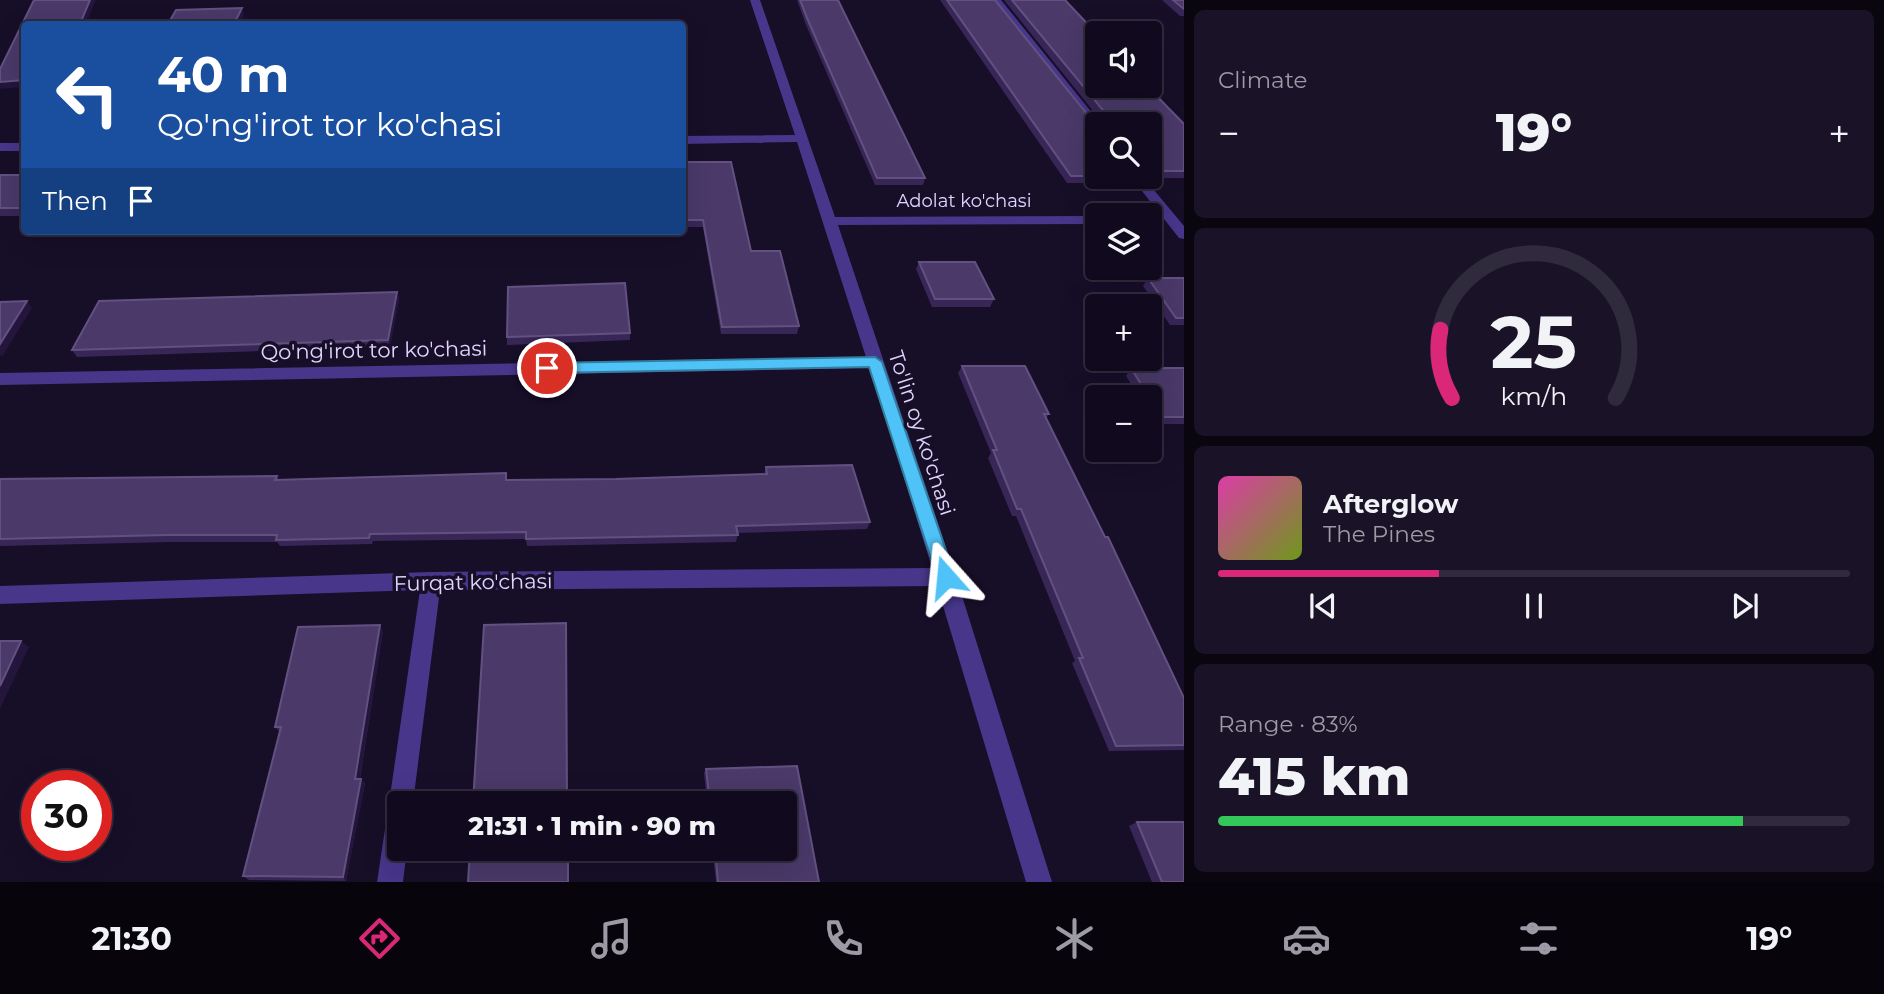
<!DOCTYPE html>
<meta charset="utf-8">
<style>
:root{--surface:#110a1e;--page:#1a1327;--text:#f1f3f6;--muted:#9c9aa4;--line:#302b3c;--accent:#db2777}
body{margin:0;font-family:Montserrat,sans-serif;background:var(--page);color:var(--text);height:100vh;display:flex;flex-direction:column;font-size:26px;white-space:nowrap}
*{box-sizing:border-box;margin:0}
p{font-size:23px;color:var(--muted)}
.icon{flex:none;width:38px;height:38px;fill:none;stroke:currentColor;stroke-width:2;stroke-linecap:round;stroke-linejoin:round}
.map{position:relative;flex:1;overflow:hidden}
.side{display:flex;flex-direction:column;gap:10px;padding:10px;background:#090610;width:700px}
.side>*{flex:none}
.guide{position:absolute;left:21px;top:21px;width:665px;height:214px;border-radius:7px;box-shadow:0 7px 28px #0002,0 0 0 2px var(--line);background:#1a4fa0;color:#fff;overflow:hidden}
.controls{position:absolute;left:1085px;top:21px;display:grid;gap:14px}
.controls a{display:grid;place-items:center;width:77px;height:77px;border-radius:7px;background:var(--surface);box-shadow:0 7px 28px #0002,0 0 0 2px var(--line);font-size:35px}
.speed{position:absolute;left:21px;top:770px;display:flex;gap:14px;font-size:35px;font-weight:700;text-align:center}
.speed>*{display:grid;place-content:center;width:91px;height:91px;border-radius:50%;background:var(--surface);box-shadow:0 7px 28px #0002,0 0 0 2px var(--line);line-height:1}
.speed .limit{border:10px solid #d22;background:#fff;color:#111}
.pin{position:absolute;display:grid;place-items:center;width:60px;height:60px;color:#fff;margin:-30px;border:4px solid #fff;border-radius:50%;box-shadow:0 2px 7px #0007}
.me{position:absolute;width:77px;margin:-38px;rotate:342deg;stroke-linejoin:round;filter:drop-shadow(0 0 5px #0008)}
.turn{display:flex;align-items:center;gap:24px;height:147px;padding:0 21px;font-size:32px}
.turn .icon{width:91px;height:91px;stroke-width:2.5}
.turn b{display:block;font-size:49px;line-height:60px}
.then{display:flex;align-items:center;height:66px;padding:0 21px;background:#0003;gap:14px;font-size:26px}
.big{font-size:52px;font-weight:800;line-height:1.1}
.side .tile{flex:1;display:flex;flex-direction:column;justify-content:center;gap:10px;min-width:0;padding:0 24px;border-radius:10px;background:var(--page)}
.side .dial{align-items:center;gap:0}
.dial svg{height:182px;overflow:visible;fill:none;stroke:var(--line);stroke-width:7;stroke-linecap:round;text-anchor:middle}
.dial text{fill:var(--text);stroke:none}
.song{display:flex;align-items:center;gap:21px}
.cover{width:84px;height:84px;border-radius:10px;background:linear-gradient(135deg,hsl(320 70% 55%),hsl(80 70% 35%))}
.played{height:7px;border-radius:4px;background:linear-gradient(90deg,var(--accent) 35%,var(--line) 35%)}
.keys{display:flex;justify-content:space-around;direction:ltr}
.heat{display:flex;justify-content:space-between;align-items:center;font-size:38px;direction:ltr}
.charge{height:10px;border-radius:5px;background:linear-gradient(90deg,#34c759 83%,var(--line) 0)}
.trip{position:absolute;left:387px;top:791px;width:410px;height:70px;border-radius:7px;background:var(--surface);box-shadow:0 7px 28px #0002,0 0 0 2px var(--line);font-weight:800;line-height:70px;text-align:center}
.menu{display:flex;height:112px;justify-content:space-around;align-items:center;background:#07040c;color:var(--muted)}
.menu .icon{width:49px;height:49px}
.menu .on{color:var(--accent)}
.menu b{font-size:32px;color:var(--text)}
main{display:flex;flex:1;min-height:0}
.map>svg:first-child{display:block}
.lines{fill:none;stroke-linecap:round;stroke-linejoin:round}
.minor{fill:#47368a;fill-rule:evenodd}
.wall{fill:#382657}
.shaded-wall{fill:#23153c}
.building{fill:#4a3969;stroke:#625180;stroke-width:2}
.route{fill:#4fc3f7;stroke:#337fa1;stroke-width:2}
.labels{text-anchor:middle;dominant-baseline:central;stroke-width:7;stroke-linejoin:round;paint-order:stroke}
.far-street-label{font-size:18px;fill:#e1d5ff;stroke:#170e28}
.street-label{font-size:21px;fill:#e1d5ff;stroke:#170e28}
</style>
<main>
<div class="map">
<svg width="1184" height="882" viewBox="0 0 1184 882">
<rect width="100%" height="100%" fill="#170e28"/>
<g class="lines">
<!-- minor -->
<g class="minor">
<path d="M 750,0 L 760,0 L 835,217 L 1097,216 L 1097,224 L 838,225 L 956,577 L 1052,882 L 1026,882 L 937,586 L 440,590 L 413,803 L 399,803 L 399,849 L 407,849 L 403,882 L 377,882 L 387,816 L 391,807 L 389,803 L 420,590 L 0,604 L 0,586 L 431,572 L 932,568 L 870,368 L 0,385 L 0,373 L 866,357 L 797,142 L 682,144 L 682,136 L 795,135 Z"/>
<path d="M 991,0 L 1001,0 L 1101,124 L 1097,124 L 1097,130 L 1093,129 Z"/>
<rect x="0" y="143" width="24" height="8"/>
<path d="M 1131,177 L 1143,177 L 1184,226 L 1184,239 L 1179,238 Z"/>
</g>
</g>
<!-- wall -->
<g class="wall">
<path d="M 797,0 L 838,0 L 925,178 L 923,185 L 875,185 L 806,25 Z"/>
<path d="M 940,0 L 995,0 L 1095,124 L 1097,125 L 1097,177 L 1129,177 L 1129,178 L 1120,178 L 1116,183 L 1067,183 Z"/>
<path d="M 1004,0 L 1065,0 L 1184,124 L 1184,178 L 1147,178 L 1146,177 L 1150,177 L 1150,124 L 1102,122 Z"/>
<path d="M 1162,0 L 1184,0 L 1184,16 L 1180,16 Z"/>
<path d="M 682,162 L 751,251 L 799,326 L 797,334 L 721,334 L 703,227 L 682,227 Z"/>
<rect x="0" y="175" width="24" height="41"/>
<path d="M 919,262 L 994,299 L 990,307 L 932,307 L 916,269 Z"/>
<path d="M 1148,278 L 1184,278 L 1184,325 L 1170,325 L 1143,286 Z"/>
<path d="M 397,292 L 399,299 L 390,347 L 77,357 L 72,350 Z"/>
<path d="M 630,333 L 630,340 L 507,345 L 507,337 Z"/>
<path d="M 962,366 L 1049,414 L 1046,419 L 1184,698 L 1184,750 L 1109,751 L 1072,663 L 1075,661 L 1016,516 L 1012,516 L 988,458 L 991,453 L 958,373 Z"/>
<path d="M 1131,368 L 1184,368 L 1184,424 L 1155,424 L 1150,415 L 1150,397 L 1139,397 L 1126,376 Z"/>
<path d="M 766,467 L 870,522 L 867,529 L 738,533 L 736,542 L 527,546 L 526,539 L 373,541 L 372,544 L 280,546 L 277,542 L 171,542 L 0,546 L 0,479 L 277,476 L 279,480 L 506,473 L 507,480 L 616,479 L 764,474 Z"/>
<path d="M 383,631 L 360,779 L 365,783 L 346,881 L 249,880 L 243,876 L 280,732 L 275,727 Z"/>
<path d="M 797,766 L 819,882 L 716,882 L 712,849 L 784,849 L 784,803 L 707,803 L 704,773 L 706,769 Z"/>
<path d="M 1137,822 L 1184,882 L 1152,882 L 1129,826 Z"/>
</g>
<!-- shaded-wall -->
<g class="shaded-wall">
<path d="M 90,0 L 96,0 L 86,24 L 80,24 Z"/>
<path d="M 242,8 L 244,15 L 239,24 L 234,24 Z"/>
<path d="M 24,80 L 24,87 L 0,89 L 0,82 Z"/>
<path d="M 397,292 L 399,299 L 390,347 L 388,340 Z"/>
<path d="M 27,301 L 32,308 L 2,357 L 0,355 L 0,344 Z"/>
<path d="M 380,625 L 383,631 L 359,783 L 355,779 Z"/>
<path d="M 21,641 L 29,647 L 0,709 L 0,686 Z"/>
<path d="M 361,779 L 365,783 L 346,881 L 343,877 Z"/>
</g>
<!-- building -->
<g class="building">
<path d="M 34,0 L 90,0 L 80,24 L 24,24 L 24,80 L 0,82 L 0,69 Z"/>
<path d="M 800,0 L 838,0 L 925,178 L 877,178 L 807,18 Z"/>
<path d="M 947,0 L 995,0 L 1095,124 L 1097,125 L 1097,176 L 1071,176 Z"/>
<path d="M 1012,0 L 1065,0 L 1097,34 L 1097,86 L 1147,86 L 1184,124 L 1184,171 L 1151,171 L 1150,169 L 1150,124 L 1101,124 L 1107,115 Z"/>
<path d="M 1173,0 L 1184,0 L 1184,9 Z"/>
<path d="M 242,8 L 234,24 L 168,24 L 176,10 Z"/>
<path d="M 682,162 L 731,162 L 751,251 L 780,251 L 799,326 L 722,327 L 703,220 L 682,220 Z"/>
<rect x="0" y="175" width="24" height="33"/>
<path d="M 919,262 L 975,262 L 994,299 L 935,299 Z"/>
<path d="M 1148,278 L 1184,278 L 1184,318 L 1176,318 Z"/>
<path d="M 625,283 L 630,333 L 507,337 L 508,287 Z"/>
<path d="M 397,292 L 388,340 L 72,350 L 99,301 Z"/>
<path d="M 27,301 L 0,344 L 0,302 Z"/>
<path d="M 962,366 L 1025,366 L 1049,414 L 1044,414 L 1105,537 L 1108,537 L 1184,698 L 1184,745 L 1116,746 L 1079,658 L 1083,658 L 1021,509 L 1017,509 L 993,450 L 997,450 Z"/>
<path d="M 1131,368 L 1184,368 L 1184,417 L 1161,417 Z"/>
<path d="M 852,465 L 870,522 L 736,526 L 738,535 L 526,539 L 526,532 L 370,534 L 369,538 L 276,540 L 277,535 L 166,535 L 0,539 L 0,479 L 277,476 L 275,480 L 506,473 L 506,480 L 616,479 L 767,474 L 766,467 Z"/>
<path d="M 566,623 L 567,803 L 473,803 L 484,625 Z"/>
<path d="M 380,625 L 355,779 L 361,779 L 343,877 L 243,876 L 281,727 L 275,727 L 298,627 Z"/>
<path d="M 0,641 L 21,641 L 0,686 Z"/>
<path d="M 797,766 L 819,882 L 718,882 L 715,849 L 784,849 L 784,803 L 710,803 L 706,769 Z"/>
<path d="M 1137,822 L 1184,822 L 1184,882 L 1162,882 Z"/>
<path d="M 470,849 L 568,849 L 568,882 L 468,882 Z"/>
</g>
<!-- route -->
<path class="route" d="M 875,357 L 882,362 L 955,577 L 952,583 L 946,585 L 939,583 L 937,577 L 869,367 L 547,373 L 540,368 L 547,363 Z"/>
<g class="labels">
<!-- far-street labels -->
<g class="far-street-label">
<text x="964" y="201">Adolat ko'chasi</text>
</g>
<!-- street labels -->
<g class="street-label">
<text transform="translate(374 350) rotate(-1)">Qo'ng'irot tor ko'chasi</text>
<text transform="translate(922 433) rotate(72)">To'lin oy ko'chasi</text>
<text transform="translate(473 582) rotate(-1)">Furqat ko'chasi</text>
</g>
</g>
</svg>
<div class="controls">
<a><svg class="icon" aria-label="sound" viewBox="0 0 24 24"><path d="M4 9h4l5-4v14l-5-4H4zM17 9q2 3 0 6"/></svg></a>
<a><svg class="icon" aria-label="search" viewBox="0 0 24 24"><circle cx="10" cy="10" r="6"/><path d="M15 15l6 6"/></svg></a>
<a><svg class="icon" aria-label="layers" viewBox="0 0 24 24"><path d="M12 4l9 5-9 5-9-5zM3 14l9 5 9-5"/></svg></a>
<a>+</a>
<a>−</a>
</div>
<div class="speed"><div class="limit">30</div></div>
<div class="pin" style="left:547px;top:368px;background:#d93025"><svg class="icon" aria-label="arrive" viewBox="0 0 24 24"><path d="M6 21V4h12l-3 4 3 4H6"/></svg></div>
<svg class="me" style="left:946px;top:577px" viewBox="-20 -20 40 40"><path d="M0-17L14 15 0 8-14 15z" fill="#4fc3f7" stroke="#fff" stroke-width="4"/></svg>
<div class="trip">21:31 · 1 min · 90 m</div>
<div class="guide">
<div class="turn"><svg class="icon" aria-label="left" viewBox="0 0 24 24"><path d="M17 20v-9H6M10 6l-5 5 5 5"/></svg><div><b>40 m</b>Qo'ng'irot tor ko'chasi</div></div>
<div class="then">Then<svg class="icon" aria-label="arrive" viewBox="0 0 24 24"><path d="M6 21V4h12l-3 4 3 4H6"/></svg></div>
</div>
</div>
<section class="side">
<div class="tile"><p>Climate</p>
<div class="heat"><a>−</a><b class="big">19°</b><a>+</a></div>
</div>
<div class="tile dial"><svg viewBox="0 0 100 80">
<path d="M14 69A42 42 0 1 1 86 69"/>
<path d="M14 69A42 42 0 0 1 9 39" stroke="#db2777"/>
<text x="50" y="56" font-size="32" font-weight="700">25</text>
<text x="50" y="72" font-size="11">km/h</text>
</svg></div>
<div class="tile">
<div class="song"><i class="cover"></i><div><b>Afterglow</b><p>The Pines</p></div></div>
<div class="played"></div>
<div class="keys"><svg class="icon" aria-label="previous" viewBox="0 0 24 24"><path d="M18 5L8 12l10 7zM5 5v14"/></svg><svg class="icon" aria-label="pause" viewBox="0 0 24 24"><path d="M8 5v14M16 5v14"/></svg><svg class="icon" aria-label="next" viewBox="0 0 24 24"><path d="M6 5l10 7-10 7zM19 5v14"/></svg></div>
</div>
<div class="tile"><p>Range · 83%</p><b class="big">415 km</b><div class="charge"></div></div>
</section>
</main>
<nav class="menu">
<b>21:30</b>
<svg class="icon on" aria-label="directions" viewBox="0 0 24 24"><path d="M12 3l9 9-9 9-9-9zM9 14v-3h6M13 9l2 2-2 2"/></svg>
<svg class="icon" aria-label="music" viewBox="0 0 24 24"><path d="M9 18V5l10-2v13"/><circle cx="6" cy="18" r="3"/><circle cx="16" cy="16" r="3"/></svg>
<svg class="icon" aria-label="phone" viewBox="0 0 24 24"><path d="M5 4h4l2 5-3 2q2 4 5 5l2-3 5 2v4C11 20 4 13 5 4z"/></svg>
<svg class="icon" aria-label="climate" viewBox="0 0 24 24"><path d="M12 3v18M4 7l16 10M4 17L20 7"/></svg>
<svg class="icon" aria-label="car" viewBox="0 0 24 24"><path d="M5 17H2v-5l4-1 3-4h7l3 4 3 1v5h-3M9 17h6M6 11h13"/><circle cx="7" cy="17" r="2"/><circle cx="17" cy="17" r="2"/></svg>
<svg class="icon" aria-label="filters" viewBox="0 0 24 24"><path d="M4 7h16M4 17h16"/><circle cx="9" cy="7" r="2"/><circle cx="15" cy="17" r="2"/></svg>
<b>19°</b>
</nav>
